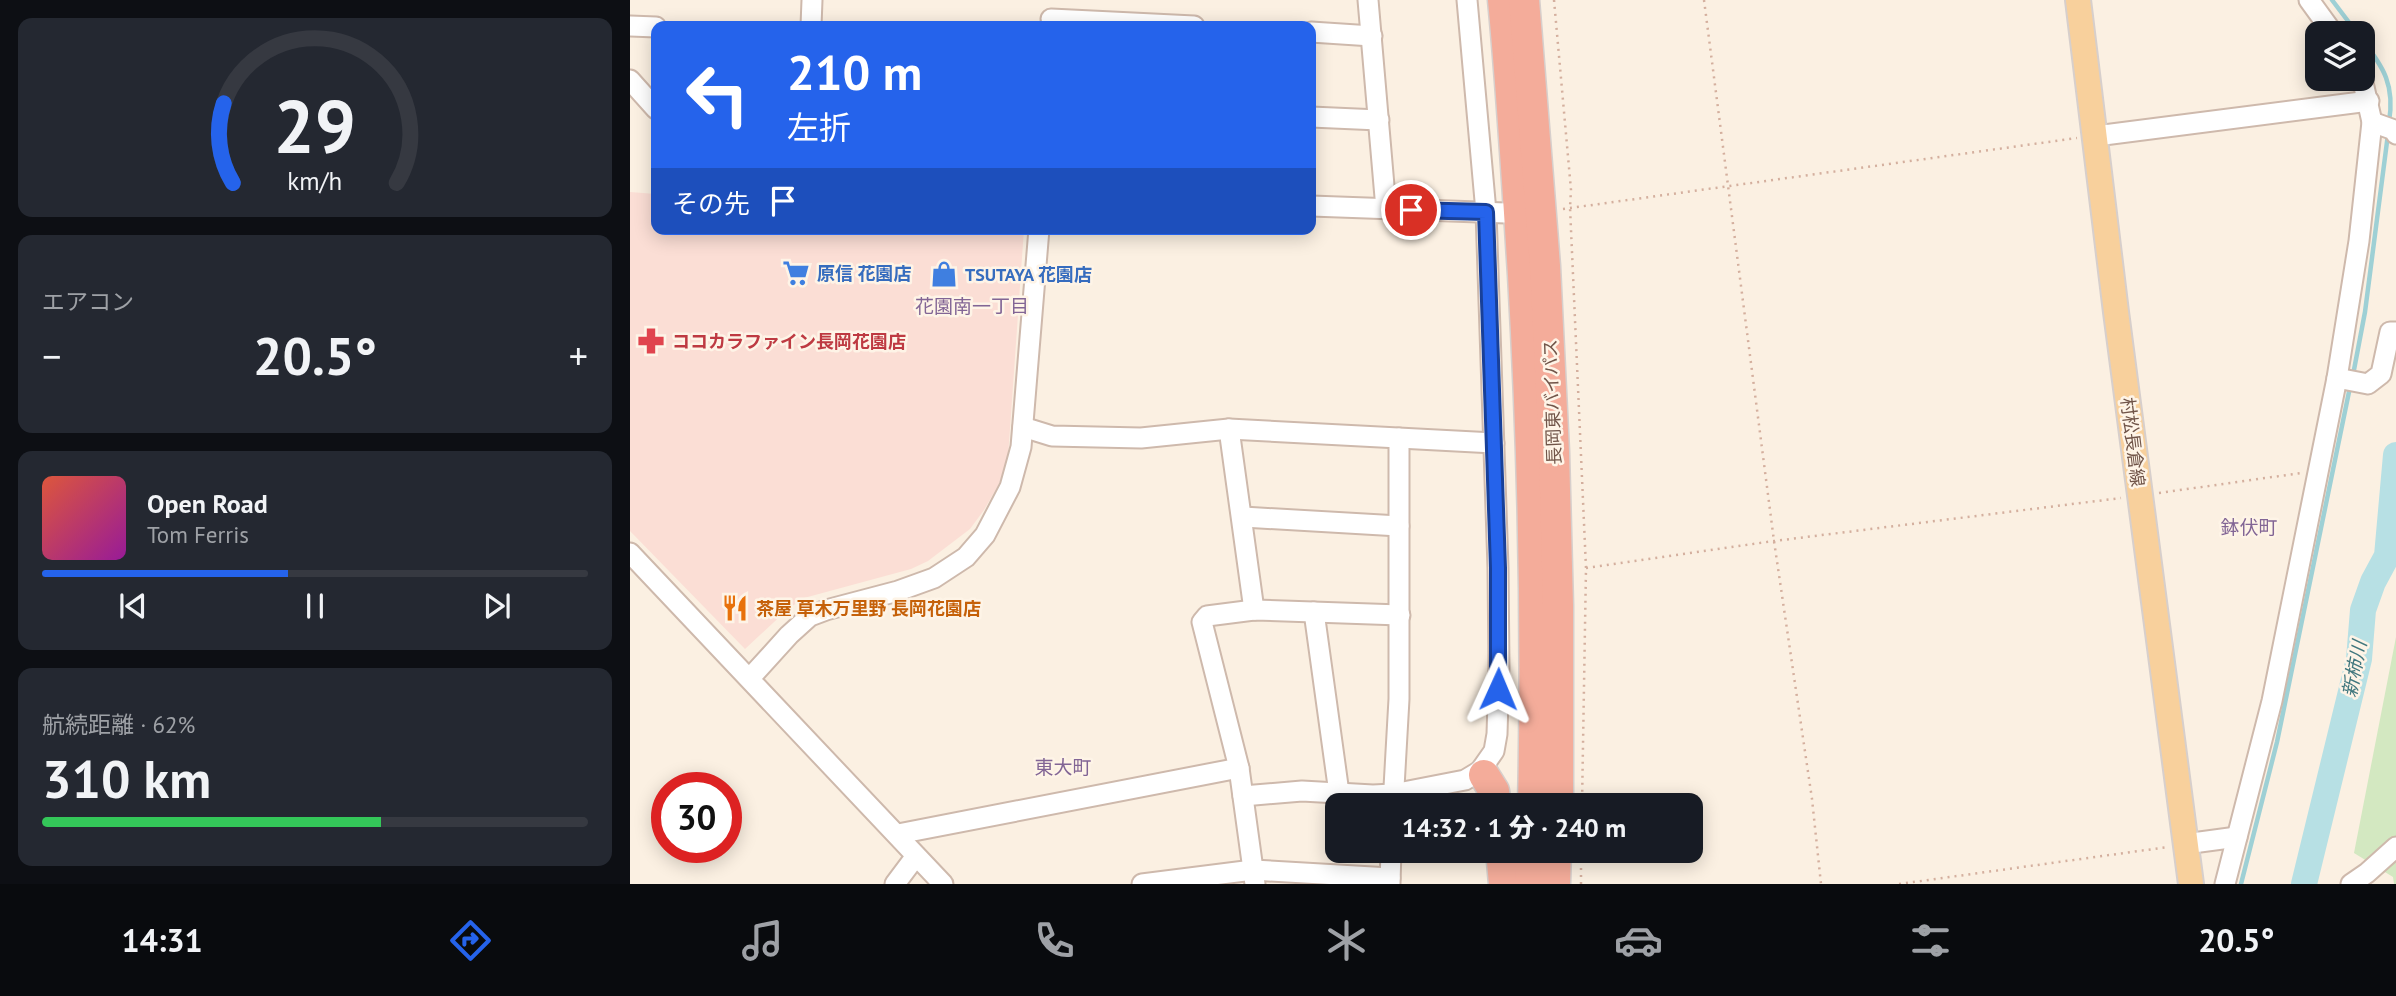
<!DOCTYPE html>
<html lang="ja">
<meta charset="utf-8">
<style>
:root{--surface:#171b24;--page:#242831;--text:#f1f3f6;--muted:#9ea1a6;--line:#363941;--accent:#2563eb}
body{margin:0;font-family:"PT Sans","Noto Sans JP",sans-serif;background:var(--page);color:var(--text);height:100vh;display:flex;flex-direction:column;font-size:26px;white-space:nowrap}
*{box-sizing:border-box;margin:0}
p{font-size:23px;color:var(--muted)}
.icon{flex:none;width:38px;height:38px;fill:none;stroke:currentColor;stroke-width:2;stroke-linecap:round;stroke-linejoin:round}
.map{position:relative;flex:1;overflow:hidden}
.details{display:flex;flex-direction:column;gap:18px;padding:18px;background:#0d0f14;width:630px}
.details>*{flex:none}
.top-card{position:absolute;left:21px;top:21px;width:665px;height:214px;border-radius:14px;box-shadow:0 4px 18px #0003;background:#2563eb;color:#fff;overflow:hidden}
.controls{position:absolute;left:1675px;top:21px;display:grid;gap:14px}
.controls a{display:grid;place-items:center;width:70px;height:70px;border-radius:14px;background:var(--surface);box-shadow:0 4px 18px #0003;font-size:35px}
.speed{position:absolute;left:21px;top:772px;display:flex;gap:14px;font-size:35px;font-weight:700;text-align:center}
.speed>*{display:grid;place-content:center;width:91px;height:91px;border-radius:50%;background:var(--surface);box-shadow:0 4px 18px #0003;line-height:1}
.speed .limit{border:10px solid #d22;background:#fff;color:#111}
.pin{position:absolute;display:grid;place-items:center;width:60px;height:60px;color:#fff;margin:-30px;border:4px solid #fff;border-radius:50%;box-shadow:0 2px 7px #0007}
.me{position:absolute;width:77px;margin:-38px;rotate:1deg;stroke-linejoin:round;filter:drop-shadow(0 0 5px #0008)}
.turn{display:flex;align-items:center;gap:24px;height:147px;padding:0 21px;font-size:32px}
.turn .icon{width:91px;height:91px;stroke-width:2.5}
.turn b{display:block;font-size:49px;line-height:60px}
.then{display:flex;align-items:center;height:66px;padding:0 21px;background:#0003;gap:14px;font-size:26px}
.big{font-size:52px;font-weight:800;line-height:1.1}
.details .widget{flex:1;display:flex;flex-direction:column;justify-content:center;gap:10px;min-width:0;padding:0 24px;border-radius:14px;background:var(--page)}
.details .dial{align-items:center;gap:0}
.dial svg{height:182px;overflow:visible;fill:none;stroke:var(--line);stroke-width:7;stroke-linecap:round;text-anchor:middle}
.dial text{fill:var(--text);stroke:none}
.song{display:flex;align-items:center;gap:21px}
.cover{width:84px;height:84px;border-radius:10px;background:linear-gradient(135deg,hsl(10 70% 55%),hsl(300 70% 35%))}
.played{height:7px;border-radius:4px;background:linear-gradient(90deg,var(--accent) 45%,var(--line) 45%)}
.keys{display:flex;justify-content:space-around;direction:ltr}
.heat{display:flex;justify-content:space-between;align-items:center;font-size:38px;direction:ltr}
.charge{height:10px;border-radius:5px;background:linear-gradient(90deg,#34c759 62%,var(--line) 0)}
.trip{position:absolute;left:695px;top:793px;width:378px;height:70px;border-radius:14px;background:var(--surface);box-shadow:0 4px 18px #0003;font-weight:800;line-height:70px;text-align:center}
.dock{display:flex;height:112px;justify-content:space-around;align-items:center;background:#090b0e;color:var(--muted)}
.dock .icon{width:49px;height:49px}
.dock .current{color:var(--accent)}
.dock b{font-size:32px;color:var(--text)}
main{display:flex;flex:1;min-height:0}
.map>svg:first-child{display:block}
.commercial{fill:#fbded5}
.green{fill:#d3e8c1}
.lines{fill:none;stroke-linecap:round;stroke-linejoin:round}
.stream{stroke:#9ed0d5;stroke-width:4.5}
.river{stroke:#b7e0e4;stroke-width:26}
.minor-casing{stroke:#ceb9ac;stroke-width:23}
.major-casing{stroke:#d7cfcc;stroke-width:28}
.highway-casing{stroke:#d7cfcc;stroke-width:33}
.path{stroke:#d4af9e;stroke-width:2.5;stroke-dasharray:2 5;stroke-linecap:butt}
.minor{stroke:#fff;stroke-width:19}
.major{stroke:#f8d09c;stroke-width:24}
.highway{stroke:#f4ac9a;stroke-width:30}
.route-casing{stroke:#184099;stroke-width:18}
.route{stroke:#2563eb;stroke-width:12}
.labels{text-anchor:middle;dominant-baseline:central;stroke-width:5;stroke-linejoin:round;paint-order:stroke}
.shop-label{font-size:18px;font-weight:bold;fill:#366cbe;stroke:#fef4e7;text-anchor:start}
.health-label{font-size:18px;font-weight:bold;fill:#be3a42;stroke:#fef4e7;text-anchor:start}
.street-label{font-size:18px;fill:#715549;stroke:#fef4e7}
.food-label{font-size:18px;font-weight:bold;fill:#c56008;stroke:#fef4e7;text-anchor:start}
.neighbourhood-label{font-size:19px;fill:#826595;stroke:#fef4e7}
.water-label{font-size:19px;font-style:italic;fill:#41777e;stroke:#fef4e7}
</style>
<main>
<section class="details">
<div class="widget dial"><svg viewBox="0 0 100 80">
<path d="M14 69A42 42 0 1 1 86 69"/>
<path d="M14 69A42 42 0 0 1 10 34" stroke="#2563eb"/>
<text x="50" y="56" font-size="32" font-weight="700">29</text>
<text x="50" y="72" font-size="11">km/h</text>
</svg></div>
<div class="widget"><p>エアコン</p>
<div class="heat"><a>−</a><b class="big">20.5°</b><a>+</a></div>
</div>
<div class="widget">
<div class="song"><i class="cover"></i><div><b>Open Road</b><p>Tom Ferris</p></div></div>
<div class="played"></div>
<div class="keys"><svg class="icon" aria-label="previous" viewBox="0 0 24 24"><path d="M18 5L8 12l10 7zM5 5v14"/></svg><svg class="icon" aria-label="pause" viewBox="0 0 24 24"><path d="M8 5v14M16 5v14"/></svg><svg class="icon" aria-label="next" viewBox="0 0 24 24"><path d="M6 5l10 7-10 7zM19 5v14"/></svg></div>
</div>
<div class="widget"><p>航続距離 · 62%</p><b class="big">310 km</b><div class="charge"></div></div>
</section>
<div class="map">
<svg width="1766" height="884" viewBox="0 0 1766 884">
<rect width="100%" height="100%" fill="#fbf0e2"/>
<!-- commercial -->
<path class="commercial" d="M 0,192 L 26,194 L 26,229 L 394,229 L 378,457 L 369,484 L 354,510 L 340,529 L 298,561 L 281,569 L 174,598 L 158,609 L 115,649 L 0,531 Z"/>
<!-- green -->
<path class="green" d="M 1766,637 L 1766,884 L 1764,884 L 1763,877 L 1724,853 Z"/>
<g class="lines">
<!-- stream -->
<g class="stream">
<path d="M 1702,0 L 1727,33"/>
<path d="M 1732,40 C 1754,67 1765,86 1759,122"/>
<path d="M 1723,375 L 1735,312 L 1758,134"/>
<path d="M 1611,884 L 1647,742 L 1720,387"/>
</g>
<!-- river -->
<path class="river" d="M 1674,884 L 1729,659 L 1733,610 L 1743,582 L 1757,556 L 1766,455"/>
<!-- minor casing -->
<g class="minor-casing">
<g id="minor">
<path d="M 738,0 L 756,209"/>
<path d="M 837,0 L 856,212 L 868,568 L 869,667 L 867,734 L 864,751 L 850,771 L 854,775"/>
<path d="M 1679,0 L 1703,33"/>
<path d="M 421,19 L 564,26"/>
<path d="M 0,26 L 26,27"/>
<path d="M 181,26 L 182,0"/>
<path d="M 681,32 L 742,36"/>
<path d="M 0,80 L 26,109"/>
<path d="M 681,117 L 749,120"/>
<path d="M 1742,122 L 1764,130 L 1766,134"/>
<path d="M 1466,136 L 1739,101"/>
<path d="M 681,206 L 876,213"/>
<path d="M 1707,378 L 1738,384 L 1751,374 L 1760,332 L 1766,332"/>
<path d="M 393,427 L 422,436 L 511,438 L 599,429 L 864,443"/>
<path d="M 599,429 L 624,610"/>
<path d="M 613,517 L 769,526"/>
<path d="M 0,553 L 313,884"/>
<path d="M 684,612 L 709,793"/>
<path d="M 120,678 L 159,635 L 180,616 L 196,610 L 268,591 L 304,578 L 336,557 L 355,535 L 380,487 L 391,447 L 409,229"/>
<path d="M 613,796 L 672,791 L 743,795 L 763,794 L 835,780 L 850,771"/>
<path d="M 763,805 L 769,699 L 769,438"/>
<path d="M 268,834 L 609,768"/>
<path d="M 1555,844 L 1607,837"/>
<path d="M 265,884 L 286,856"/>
<path d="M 512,884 L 623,870 L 760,878"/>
<path d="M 625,884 L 609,768 L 572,622 L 577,616 L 624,610 L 770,615"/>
<path d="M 760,884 L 761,850"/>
<path d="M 1595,884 L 1642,701 L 1707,378 L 1729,241 L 1742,122 L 1732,78"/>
<path d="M 1721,884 L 1737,873 L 1766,847"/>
</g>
</g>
<!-- major casing -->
<g class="major-casing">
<path id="major" d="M 1448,0 L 1486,312 L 1561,884"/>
</g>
<!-- highway casing -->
<g class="highway-casing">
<g id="highway">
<path d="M 873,0 C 882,92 887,183 893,275 C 903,452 907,628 903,805"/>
<path d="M 894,0 L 915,266 L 924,452 L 928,606 L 928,805"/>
<path d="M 854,775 L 864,791 L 866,805"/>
<path d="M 871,850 L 874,884"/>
<path d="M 900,884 L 902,850"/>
<path d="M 925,884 L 926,850"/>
</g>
</g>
<!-- path -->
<g class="path">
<path d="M 924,0 L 941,190 L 940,207 L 956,568 L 952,805"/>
<path d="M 1074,0 L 1144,541 L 1182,799 L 1191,884"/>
<path d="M 933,209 L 1447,138"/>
<path d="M 1529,493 L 1671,473"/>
<path d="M 956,568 L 1144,541 L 1491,498"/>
<path d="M 951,884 L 951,850"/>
<path d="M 1269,884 L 1538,847"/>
</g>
<!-- minor -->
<use href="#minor" class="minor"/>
<!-- major -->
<use href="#major" class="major"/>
<!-- highway -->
<use href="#highway" class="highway"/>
</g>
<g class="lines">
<!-- route casing -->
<g class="route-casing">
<path id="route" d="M 781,210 L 856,212 L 868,568 L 868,689"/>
</g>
<!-- route -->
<use href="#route" class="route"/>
</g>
<!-- icons -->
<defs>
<g id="supermarket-bare" transform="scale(2.1)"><path d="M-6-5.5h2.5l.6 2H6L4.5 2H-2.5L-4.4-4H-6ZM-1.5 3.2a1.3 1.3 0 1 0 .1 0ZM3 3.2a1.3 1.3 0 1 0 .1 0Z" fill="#3f7fe0" stroke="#fef4e7" stroke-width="2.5" paint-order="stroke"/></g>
<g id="shop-bare" transform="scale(2.1)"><path d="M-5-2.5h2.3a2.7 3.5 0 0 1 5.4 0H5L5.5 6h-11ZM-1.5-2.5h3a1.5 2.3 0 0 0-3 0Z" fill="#3f7fe0" stroke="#fef4e7" stroke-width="2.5" paint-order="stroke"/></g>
<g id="pharmacy-bare" transform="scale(2.1)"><path d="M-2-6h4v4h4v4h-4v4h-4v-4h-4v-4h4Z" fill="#e0444e" stroke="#fef4e7" stroke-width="2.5" paint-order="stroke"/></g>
<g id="restaurant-bare" transform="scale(2.1)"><path d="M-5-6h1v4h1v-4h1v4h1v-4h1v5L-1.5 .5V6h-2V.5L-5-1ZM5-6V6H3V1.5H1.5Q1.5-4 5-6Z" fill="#e8710a" stroke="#fef4e7" stroke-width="2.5" paint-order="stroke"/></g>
</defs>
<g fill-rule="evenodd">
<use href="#supermarket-bare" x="166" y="273"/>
<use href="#shop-bare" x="314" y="274"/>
<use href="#pharmacy-bare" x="21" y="341"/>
<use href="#restaurant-bare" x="105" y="608"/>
</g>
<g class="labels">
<!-- shop labels -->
<g class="shop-label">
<text x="187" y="273">原信 花園店</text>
<text x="335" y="274">TSUTAYA 花園店</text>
</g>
<!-- health labels -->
<g class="health-label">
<text x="42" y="341">ココカラファイン長岡花園店</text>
</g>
<!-- street labels -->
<g class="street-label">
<text transform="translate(922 402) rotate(-92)">長岡東バイパス</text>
<text transform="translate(1503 442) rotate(83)">村松長倉線</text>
</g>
<!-- food labels -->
<g class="food-label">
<text x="126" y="608">茶屋 草木万里野 長岡花園店</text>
</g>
<!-- neighbourhood labels -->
<g class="neighbourhood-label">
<text x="342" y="306">花園南一丁目</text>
<text x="1619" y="527">鉢伏町</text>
<text x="433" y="767">東大町</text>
</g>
<!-- water labels -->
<g class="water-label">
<text transform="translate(1724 669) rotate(-79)">新柿川</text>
</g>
</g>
</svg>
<div class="controls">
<a><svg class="icon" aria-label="layers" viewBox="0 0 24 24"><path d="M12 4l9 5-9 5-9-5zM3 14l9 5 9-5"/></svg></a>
</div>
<div class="speed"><div class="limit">30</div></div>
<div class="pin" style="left:781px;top:210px;background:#d93025"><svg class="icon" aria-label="arrive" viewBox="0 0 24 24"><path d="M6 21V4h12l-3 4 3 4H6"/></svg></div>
<svg class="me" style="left:868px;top:689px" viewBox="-20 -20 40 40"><path d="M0-17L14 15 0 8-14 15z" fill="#2563eb" stroke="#fff" stroke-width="4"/></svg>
<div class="trip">14:32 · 1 分 · 240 m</div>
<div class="top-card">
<div class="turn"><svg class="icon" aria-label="left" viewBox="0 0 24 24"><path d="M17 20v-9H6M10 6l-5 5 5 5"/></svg><div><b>210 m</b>左折</div></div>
<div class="then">その先<svg class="icon" aria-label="arrive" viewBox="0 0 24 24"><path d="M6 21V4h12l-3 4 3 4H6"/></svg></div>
</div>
</div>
</main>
<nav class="dock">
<b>14:31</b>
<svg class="icon current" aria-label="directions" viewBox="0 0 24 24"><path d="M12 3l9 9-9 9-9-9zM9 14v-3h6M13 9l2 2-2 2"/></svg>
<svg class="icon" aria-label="music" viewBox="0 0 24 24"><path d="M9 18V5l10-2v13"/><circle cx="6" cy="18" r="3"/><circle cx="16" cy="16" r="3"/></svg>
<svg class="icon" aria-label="phone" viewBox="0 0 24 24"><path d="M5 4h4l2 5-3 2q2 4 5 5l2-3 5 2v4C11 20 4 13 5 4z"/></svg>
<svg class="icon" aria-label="climate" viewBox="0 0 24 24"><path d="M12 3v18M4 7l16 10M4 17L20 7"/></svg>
<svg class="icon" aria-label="car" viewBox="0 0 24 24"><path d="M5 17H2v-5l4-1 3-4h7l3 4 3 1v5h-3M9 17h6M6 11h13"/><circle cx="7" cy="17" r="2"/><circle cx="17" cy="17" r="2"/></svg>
<svg class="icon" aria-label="filters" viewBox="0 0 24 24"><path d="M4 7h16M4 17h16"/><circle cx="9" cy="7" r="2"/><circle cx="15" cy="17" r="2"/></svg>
<b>20.5°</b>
</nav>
